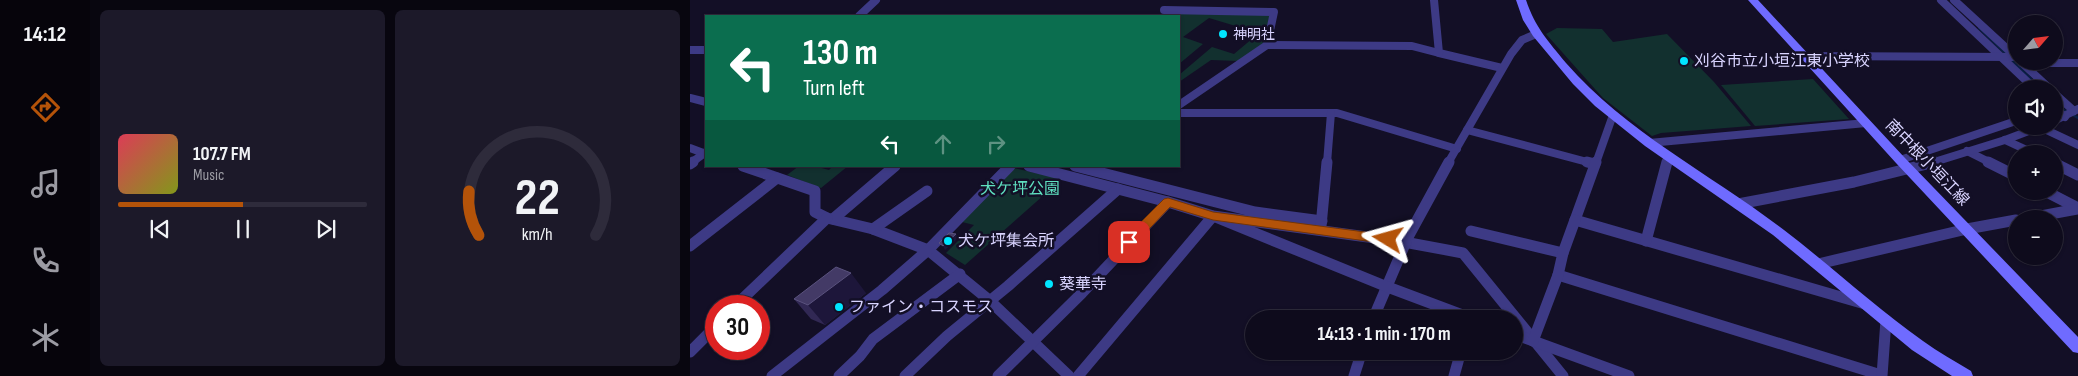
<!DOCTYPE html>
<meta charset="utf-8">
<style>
:root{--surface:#0e0b1c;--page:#1c1929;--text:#f1f3f6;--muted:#9b9ba3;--line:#2e2b3b;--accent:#b45309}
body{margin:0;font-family:"Sofia Sans Condensed","Noto Sans JP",sans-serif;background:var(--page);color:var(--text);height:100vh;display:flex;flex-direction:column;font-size:19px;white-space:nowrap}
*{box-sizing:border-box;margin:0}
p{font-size:16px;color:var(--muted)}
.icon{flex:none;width:28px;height:28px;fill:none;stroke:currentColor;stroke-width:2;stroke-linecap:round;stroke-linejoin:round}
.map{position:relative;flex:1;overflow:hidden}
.panel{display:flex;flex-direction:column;gap:10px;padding:10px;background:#08060f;width:600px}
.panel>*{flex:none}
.banner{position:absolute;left:15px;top:15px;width:475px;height:152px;border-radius:0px;box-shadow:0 1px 4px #0004,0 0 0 1px var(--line);background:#0b6e4f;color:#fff;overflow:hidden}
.needle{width:32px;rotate:62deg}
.controls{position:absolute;left:1318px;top:15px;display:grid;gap:10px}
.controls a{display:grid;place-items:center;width:55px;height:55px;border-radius:50%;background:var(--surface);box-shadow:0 1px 4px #0004,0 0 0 1px var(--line);font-size:25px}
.speed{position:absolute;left:15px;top:295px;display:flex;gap:10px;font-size:25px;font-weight:700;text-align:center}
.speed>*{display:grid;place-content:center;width:65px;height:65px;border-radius:50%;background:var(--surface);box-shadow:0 1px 4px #0004,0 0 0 1px var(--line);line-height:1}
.speed .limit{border:8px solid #d22;background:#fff;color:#111}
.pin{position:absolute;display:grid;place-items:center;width:42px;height:42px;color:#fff;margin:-21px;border-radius:10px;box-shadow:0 2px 8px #0006}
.me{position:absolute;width:55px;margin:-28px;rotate:278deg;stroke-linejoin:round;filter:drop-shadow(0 0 4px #0008)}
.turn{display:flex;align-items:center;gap:18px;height:105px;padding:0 15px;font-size:22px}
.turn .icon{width:65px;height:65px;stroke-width:2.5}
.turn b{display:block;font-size:35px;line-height:42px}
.lanes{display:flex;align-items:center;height:48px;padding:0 15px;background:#0003;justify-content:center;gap:25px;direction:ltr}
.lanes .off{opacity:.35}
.panel .tile{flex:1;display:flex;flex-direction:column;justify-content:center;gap:8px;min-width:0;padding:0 18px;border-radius:8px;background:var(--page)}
.panel .dial{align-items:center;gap:0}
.dial svg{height:130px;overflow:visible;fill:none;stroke:var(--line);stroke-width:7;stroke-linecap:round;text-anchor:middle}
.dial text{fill:var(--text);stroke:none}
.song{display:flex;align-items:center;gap:15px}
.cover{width:60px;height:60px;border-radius:8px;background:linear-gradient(135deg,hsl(350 70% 55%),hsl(70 70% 35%))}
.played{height:5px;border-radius:2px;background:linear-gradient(90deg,var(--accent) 50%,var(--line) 50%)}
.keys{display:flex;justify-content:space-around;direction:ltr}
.panel .tiles{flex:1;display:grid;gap:10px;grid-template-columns:repeat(2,1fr)}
.trip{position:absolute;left:555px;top:310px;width:278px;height:50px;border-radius:25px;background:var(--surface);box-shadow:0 1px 4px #0004,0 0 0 1px var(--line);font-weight:700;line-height:50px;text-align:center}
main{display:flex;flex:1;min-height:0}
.tabs{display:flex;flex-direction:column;width:90px;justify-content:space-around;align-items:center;background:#06040b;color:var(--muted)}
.tabs .icon{width:35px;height:35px}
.tabs .selected{color:var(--accent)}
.tabs b{font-size:22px;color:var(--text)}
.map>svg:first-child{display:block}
.green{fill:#12302f}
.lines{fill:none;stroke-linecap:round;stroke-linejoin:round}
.stream{stroke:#0a1f44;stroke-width:2.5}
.street-far1{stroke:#3d3a85;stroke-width:8}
.street{stroke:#3d3a85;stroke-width:11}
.secondary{fill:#6f6bff;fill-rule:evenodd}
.wall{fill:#312854}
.shaded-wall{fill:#1d163a}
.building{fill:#433a66;stroke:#5a527e}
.route{fill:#b45309;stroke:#753606}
.poi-dot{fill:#00e5ff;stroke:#130f26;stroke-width:2}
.labels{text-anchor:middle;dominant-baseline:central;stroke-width:5;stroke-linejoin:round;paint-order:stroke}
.far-poi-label{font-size:14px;fill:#d9d4ff;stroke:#130f26;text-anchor:start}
.poi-label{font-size:16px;fill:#d9d4ff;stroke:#130f26;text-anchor:start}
.street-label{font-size:16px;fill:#d9d4ff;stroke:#130f26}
.park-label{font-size:16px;fill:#5fe0c0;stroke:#130f26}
</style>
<main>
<nav class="tabs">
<b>14:12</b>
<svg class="icon selected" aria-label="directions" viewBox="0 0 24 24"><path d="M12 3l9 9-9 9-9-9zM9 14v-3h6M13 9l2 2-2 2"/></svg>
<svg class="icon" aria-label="music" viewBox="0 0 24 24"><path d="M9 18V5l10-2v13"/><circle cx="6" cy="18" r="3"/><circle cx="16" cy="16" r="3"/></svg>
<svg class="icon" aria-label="phone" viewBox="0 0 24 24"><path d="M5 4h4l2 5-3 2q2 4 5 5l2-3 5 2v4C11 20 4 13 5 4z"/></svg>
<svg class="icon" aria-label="climate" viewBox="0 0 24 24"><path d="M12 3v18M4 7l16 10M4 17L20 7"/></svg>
</nav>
<section class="panel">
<div class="tiles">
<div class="tile">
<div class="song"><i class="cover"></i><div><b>107.7 FM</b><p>Music</p></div></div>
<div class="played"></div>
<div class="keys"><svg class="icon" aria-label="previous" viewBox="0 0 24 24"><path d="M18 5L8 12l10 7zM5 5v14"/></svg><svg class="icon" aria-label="pause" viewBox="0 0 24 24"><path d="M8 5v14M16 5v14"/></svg><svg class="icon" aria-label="next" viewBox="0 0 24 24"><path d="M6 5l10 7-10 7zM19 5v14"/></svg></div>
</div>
<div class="tile dial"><svg viewBox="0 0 100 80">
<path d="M14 69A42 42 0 1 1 86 69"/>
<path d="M14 69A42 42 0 0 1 8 42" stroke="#b45309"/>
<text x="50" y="56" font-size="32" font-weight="700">22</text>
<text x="50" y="72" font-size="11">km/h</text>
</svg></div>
</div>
</section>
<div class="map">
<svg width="1388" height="376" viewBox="0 0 1388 376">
<rect width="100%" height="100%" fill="#130f26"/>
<!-- green -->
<g class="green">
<path d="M 477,13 L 580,14 L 573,44 L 548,61 L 521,60 L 489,82 L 489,75 L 522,47 L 544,54 L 569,33 L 519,18 L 493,37 L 513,44 L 489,64 L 489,16 L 476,16 Z"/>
<path d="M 867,28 L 912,29 L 923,42 L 977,34 L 1024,82 L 1061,126 L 971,133 L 962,136 L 913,98 L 856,34 Z"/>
<path d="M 1123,79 L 1159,119 L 1065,126 L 1031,85 Z"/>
<path d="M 109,166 L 124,166 L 139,170 L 143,166 L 158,166 L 131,188 L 97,175 Z"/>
<path d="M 324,168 L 372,179 L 275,265 L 256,253 L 284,225 L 272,222 Z"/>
</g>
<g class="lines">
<!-- stream -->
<g class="stream">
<path d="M 1289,28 L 1317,55"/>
<path d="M 1321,59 L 1351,89"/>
<path d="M 1364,101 L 1374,110 L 1388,118"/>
</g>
<!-- street-far1 -->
<g class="street-far1">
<path d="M 744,0 L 749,53 L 812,68"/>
<path d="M 1251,0 L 1345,89"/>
<path d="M 1264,0 L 1326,57"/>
<path d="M 474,10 L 584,12 L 577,45"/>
<path d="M 169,16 L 186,0"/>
<path d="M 0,50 L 16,50"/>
<path d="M 1115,56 L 1326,57"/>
<path d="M 1331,62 L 1360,89"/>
<path d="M 1332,63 L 1388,63"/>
<path d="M 1364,93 L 1384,111"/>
<path d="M 0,98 L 16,102"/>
<path d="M 489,105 L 577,45 L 722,46 L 749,53"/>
<path d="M 1364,107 L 1375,117"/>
<path d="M 489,113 L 647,113 L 767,149"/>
<path d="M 1364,121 L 1388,109"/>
<path d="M 1350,127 L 1388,145"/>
<path d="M 777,130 L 901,163"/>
<path d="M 1315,140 L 1345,154"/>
<path d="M 959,143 L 1176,123"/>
<path d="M 0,148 L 16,154"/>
<path d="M 1277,151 L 1301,163"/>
<path d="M 1210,160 L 1326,121"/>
<path d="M 1,163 L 16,152"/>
<path d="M 637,163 L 641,113"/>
<path d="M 758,163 L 821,54 L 832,40 L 846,34"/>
<path d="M 906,163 L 923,115"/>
<path d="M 977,163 L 979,156"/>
<path d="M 1241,163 L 1315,140 L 1352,126"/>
</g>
<!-- street -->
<g class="street">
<path d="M 897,162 L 905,164"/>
<path d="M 906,162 L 885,220 L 1175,304"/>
<path d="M 1298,162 L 1326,176"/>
<path d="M 1364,163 L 1388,175"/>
<path d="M 0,164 L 3,162"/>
<path d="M 53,166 L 125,191 L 125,212 L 137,218 L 183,229 L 238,250 L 299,300 L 379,376"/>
<path d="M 339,166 L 478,202 L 523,216 L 714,242 L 773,253 L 873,376"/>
<path d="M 385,166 L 565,212 L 632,221"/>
<path d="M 1355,191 L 1388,208"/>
<path d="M 1048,204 L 1164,182 L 1245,162"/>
<path d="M 143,219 L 205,166"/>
<path d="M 1334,219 L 1388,209"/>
<path d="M 631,226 L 637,162"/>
<path d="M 183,229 L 237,191"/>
<path d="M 781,231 L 873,253"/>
<path d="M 956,241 L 977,162"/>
<path d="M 0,246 L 87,178"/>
<path d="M 1128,264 L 1277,229 L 1326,220"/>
<path d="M 868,275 L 1191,375"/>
<path d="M 45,306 L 137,218"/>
<path d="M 683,319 L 718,237 L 759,162"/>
<path d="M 824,334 L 939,376"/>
<path d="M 843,341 L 868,275 L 873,253 L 885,220"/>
<path d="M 0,352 L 26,326"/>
<path d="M 82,376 L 192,290 L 238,250 L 320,166"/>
<path d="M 149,376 L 170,356 L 183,339 L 270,274"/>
<path d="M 215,376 L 257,336 L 318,286 L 428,189"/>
<path d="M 308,376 L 392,293 L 478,202"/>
<path d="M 388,376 L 523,216 L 695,286 L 783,319"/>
<path d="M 664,376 L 672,351"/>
<path d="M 764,376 L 771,351"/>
<path d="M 1192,376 L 1196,320"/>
</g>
<!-- secondary -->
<g class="secondary">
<path d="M 826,0 L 836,0 C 845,27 858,41 876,63 C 937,133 1021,174 1094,230 C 1141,266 1185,307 1233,341 C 1248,352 1265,361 1281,371 L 1283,376 L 1262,376 L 1222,350 L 1083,235 L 955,146 L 905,106 L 883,84 L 843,36 L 833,20 Z"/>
<path d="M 1058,0 L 1068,0 L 1214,157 L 1388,337 L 1388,353 L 1383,352 L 1206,163 Z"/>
</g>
</g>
<!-- wall -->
<path class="wall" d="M 176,293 L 135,325 L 121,319 L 104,299 Z"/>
<!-- shaded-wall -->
<g class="shaded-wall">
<path d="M 266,234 L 268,238 L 255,250 L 253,246 Z"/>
<path d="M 161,273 L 176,293 L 135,325 L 118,305 Z"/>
</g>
<!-- building -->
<g class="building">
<path d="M 259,233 L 266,234 L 253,246 L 249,243 Z"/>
<path d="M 146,267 L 161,273 L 118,305 L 104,299 Z"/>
</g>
<!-- route -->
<path class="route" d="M 478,198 L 523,212 L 698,235 L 704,239 L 698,244 L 523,220 L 480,207 L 443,246 L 434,246 L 433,242 L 434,239 L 474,199 Z"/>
<!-- markers -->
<g class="poi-dot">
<circle cx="533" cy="34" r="5"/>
<circle cx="994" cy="61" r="5"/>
<circle cx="258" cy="241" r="5"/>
<circle cx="359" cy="284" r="5"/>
<circle cx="149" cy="307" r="5"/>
</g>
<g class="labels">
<!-- far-poi labels -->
<g class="far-poi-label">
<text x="543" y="34">神明社</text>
</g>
<!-- poi labels -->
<g class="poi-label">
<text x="1004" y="61">刈谷市立小垣江東小学校</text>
<text x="268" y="241">犬ケ坪集会所</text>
<text x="369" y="284">葵華寺</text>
<text x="159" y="307">ファイン・コスモス</text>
</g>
<!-- street labels -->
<g class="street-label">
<text transform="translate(1237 163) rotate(46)">南中根小垣江線</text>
</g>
<!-- park labels -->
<g class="park-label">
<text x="330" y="189">犬ケ坪公園</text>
</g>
</g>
</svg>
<div class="controls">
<a><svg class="needle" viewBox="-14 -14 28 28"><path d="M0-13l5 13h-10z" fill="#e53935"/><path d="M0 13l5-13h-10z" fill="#9b9ba3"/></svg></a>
<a><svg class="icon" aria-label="sound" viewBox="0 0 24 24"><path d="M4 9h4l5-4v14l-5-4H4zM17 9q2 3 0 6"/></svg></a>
<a>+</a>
<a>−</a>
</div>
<div class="speed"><div class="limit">30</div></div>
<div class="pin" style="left:439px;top:242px;background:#d93025"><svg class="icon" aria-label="arrive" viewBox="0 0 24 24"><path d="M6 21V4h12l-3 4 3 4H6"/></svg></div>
<svg class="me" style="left:698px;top:239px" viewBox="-20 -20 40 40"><path d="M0-17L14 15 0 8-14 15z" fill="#b45309" stroke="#fff" stroke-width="4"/></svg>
<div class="trip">14:13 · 1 min · 170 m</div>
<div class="banner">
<div class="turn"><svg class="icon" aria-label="left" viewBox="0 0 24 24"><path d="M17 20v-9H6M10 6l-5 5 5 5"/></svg><div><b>130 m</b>Turn left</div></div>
<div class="lanes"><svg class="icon" aria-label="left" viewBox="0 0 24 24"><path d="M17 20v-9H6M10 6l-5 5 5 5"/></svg><svg class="icon off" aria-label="ahead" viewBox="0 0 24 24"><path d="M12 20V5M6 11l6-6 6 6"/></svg><svg class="icon off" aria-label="right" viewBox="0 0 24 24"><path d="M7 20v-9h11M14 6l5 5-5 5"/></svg></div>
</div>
</div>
</main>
